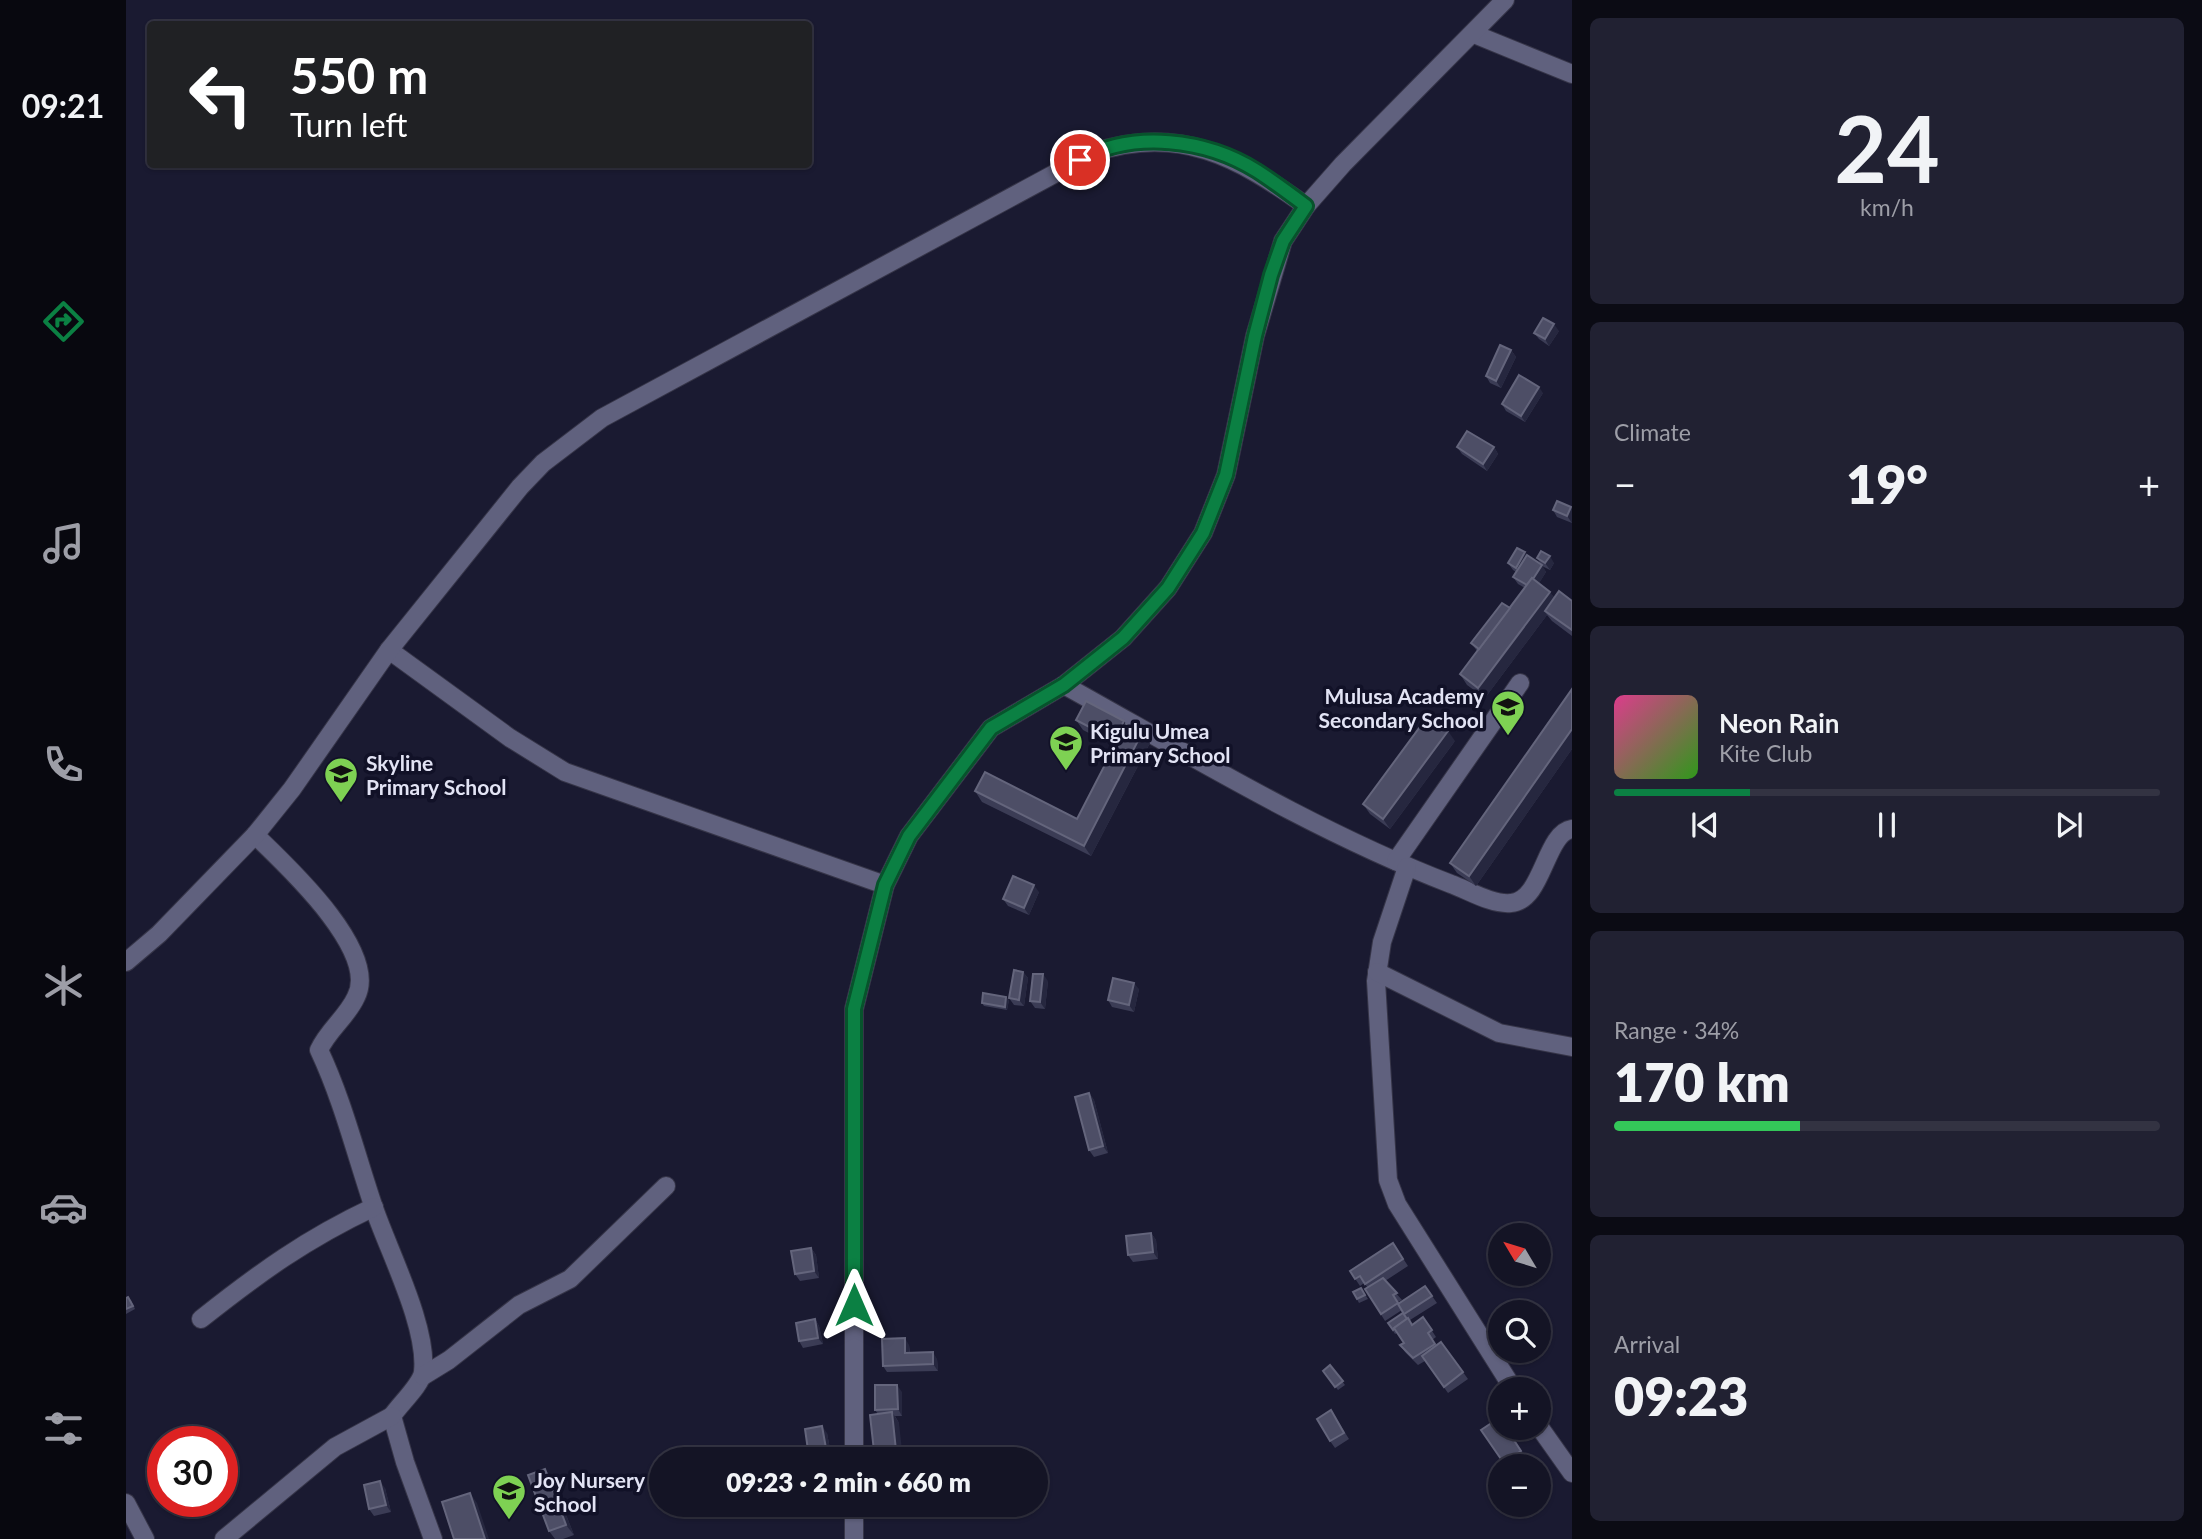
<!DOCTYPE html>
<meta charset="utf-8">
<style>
:root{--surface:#141425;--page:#212132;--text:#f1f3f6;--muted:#9d9ea7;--line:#333342;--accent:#0b8043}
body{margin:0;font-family:Lato,sans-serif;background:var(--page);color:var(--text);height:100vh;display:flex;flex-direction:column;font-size:26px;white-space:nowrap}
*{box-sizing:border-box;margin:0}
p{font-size:23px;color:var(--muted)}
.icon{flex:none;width:38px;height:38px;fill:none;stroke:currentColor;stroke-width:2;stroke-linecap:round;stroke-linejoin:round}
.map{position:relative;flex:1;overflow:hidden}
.drawer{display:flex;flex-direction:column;gap:18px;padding:18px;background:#0b0b14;width:630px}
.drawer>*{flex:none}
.hud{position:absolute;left:21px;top:21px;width:665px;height:147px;border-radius:7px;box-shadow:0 2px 5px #0004,0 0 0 2px var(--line);background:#202124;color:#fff;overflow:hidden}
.needle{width:46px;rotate:308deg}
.tools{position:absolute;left:1362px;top:1223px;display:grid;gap:14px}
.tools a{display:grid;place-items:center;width:63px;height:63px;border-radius:50%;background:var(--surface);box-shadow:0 2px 5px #0004,0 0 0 2px var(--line);font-size:35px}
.speed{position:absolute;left:21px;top:1426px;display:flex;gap:14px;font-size:35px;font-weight:700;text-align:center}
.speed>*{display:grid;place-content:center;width:91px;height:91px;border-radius:50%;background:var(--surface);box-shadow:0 2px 5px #0004,0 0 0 2px var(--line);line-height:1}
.speed .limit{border:10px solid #d22;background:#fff;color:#111}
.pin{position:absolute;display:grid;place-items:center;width:60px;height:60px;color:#fff;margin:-30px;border:4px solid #fff;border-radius:50%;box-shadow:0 2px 7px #0007}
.me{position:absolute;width:77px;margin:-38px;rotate:0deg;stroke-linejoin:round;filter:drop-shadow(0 0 5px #0008)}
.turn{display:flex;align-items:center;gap:24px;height:147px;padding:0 28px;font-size:32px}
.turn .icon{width:91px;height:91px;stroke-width:2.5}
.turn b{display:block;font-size:49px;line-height:60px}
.big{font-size:52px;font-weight:800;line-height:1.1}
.drawer .tile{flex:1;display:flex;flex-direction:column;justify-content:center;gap:10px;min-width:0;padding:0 24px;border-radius:10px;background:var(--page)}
.drawer .dial{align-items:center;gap:0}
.dial b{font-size:91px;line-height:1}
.song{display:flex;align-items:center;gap:21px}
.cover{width:84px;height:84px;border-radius:10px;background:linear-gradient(135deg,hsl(330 70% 55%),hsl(110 70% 35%))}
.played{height:7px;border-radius:4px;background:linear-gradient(90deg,var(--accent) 25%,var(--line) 25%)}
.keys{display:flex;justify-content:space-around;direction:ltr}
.heat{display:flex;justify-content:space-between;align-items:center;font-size:38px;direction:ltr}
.charge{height:10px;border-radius:5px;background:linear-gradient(90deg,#34c759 34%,var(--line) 0)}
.trip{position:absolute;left:523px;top:1447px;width:399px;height:70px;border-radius:35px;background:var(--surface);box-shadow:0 2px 5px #0004,0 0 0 2px var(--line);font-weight:800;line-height:70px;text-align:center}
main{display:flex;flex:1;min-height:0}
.tabs{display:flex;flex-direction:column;width:126px;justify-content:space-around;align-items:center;background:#08080f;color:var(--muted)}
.tabs .icon{width:49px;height:49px}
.tabs .on{color:var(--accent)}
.tabs b{font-size:32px;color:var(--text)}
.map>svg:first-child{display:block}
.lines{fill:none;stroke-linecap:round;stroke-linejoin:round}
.street-casing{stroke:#363548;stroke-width:20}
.street{stroke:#60617e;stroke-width:18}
.wall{fill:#3b3c55}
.shaded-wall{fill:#26273f}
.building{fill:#4d4e66;stroke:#64657c;stroke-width:2}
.route-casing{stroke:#07532c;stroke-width:18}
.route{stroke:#0b8043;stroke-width:12}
.labels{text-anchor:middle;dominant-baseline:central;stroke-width:7;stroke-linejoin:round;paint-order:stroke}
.poi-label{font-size:21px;font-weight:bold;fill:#e2e3f4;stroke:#111127;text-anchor:start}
</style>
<main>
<nav class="tabs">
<b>09:21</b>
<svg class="icon on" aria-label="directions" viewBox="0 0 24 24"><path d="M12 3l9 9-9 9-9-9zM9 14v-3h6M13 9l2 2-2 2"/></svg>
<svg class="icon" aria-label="music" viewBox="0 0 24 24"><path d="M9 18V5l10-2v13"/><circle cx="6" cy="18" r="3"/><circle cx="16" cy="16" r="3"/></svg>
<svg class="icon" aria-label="phone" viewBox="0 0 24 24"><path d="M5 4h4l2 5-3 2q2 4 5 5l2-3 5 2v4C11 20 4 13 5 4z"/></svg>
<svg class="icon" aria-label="climate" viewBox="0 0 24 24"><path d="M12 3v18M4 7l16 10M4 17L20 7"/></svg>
<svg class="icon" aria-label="car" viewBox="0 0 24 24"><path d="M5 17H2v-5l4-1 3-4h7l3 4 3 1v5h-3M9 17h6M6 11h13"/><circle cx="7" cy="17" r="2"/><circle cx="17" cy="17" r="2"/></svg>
<svg class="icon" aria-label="filters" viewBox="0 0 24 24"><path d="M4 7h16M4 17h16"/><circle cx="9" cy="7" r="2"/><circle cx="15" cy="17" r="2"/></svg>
</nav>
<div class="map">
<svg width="1446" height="1539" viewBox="0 0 1446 1539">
<rect width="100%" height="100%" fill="#1a1a31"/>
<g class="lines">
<!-- street casing -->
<g class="street-casing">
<g id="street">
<path d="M 1348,34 L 1446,74"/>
<path d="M 263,650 L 384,738 L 439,772 L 759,885"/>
<path d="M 938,685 C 1064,755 1190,832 1325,884 C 1342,890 1366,905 1385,903 C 1417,901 1419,833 1446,829"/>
<path d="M 129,835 C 159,864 254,951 230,997 C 221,1017 202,1030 193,1050 C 217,1101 230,1155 248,1208 C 263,1252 302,1327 297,1372 C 295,1385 274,1404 266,1416 L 279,1462 L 307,1539"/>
<path d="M 1270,861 L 1394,683"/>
<path d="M 1281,867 L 1256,942 L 1250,981 L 1262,1180 L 1271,1204 L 1388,1390"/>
<path d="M 0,962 L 33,934 L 129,835 L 166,789 L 263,650 L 394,487 L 417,463 L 476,418 L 967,153 C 1052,124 1112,157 1180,206"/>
<path d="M 1251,972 L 1373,1033 L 1446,1047"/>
<path d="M 75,1319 C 133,1273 180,1239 248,1207"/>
<path d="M 297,1376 L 323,1360 L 393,1305 L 444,1279 L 540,1186"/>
<path d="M 1412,1425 L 1446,1473"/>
<path d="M 728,1460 L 728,1009 L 759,885 L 783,836 L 865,728 L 938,685 L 997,638 L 1042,588 L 1077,533 L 1100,475 L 1129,336 L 1157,241 L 1180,206 L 1217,164 L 1379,0"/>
<path d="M 0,1503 L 19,1539"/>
<path d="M 728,1505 L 728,1539"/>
<path d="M 98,1539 L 209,1447 L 266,1416"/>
</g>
</g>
<!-- street -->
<use href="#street" class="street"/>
</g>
<!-- wall -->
<g class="wall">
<path d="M 1433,331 L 1423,346 L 1413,339 L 1408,333 Z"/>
<path d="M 1385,350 L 1390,357 L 1375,388 L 1364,383 L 1360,376 Z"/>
<path d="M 1417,393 L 1399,422 L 1380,411 L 1376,404 Z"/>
<path d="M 1331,447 L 1368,447 L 1372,454 L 1361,471 L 1336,454 Z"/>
<path d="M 1445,507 L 1446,523 L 1431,517 L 1427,510 Z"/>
<path d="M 1401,556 L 1415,564 L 1411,558 L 1428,563 L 1424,570 L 1416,566 L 1420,572 L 1413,583 L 1428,597 L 1446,601 L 1446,636 L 1426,621 L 1421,615 L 1359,698 L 1341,685 L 1334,674 L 1351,651 L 1345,643 L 1384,608 L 1399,588 L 1392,584 L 1387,577 L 1390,572 L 1387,570 L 1382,563 Z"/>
<path d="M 1446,689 L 1446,749 L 1350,886 L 1331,873 L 1324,863 Z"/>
<path d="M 950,720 L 998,721 L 1001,725 L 1024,743 L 965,856 L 856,802 L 849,791 L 951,819 L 988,746 L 957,730 Z"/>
<path d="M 1329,741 L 1264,829 L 1244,814 L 1237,804 Z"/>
<path d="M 913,892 L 903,915 L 882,906 L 877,899 Z"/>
<path d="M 897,972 L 902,978 L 898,1006 L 888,1005 L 883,998 Z"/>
<path d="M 922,981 L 919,1009 L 909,1008 L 904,1001 Z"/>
<path d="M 1013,989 L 1008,1012 L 986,1007 L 982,1000 Z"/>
<path d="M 883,1000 L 881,1010 L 858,1006 L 856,1003 Z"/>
<path d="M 963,1093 L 968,1100 L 982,1153 L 968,1157 L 963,1150 Z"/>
<path d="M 1025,1233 L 1030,1240 L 1032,1259 L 1007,1262 L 1002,1255 Z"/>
<path d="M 1267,1243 L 1282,1266 L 1259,1281 L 1276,1300 L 1272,1302 L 1273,1303 L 1299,1286 L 1311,1303 L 1284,1320 L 1286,1325 L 1297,1317 L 1310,1337 L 1306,1340 L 1310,1345 L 1315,1342 L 1342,1379 L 1322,1393 L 1299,1361 L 1292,1365 L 1279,1352 L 1274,1345 L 1278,1343 L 1271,1333 L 1269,1334 L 1262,1323 L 1277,1313 L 1276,1310 L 1259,1321 L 1239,1289 L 1242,1288 L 1238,1283 L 1234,1286 L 1224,1271 Z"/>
<path d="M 685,1248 L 690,1255 L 693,1278 L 674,1281 L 669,1274 Z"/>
<path d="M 1235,1288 L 1242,1299 L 1233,1303 L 1227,1292 Z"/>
<path d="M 0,1298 L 5,1300 L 9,1309 L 0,1314 Z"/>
<path d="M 689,1319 L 693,1326 L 697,1344 L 677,1348 L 673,1341 Z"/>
<path d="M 783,1345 L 784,1353 L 811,1359 L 812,1371 L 761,1372 L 757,1366 Z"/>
<path d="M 1204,1365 L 1219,1385 L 1212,1390 L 1197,1371 Z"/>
<path d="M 776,1392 L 776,1416 L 769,1416 L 773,1423 L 752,1414 L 749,1410 Z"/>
<path d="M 1205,1410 L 1223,1439 L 1209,1448 L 1204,1441 Z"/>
<path d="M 1380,1428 L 1399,1457 L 1385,1466 L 1380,1466 L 1355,1430 Z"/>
<path d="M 701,1433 L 706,1460 L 685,1460 L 683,1457 Z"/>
<path d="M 419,1469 L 426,1479 L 448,1535 L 437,1539 L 429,1539 L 423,1531 Z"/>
<path d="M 259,1488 L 265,1512 L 248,1516 L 243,1509 Z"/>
</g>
<!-- shaded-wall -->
<g class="shaded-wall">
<path d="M 1428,324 L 1433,331 L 1423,346 L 1419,339 Z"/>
<path d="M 1385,350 L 1390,357 L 1375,388 L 1370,381 Z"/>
<path d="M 1413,387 L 1417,393 L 1399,422 L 1395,416 Z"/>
<path d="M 1368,447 L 1372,454 L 1361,471 L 1357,464 Z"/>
<path d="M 1445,507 L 1446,509 L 1446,523 L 1441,516 Z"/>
<path d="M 1399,552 L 1404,559 L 1394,574 L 1390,568 Z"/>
<path d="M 1424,556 L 1428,563 L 1424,570 L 1419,563 Z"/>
<path d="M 1416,565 L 1420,572 L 1407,593 L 1402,586 Z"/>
<path d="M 1424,592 L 1432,602 L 1419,611 L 1421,615 L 1359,698 L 1352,688 Z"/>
<path d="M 998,721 L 1005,731 L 996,750 L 988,740 Z"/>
<path d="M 1446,729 L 1446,749 L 1350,886 L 1343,876 Z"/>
<path d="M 1322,731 L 1329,741 L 1264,829 L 1257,819 Z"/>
<path d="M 1016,733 L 1024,743 L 965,856 L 958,846 Z"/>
<path d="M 908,885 L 913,892 L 903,915 L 898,908 Z"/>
<path d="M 897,972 L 902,978 L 898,1006 L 893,1000 Z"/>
<path d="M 917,974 L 922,981 L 919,1009 L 914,1002 Z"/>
<path d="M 1008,983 L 1013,989 L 1008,1012 L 1003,1005 Z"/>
<path d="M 880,997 L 883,1000 L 881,1010 L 879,1007 Z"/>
<path d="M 963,1093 L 968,1100 L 982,1153 L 977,1146 Z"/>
<path d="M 1025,1233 L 1030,1240 L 1032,1259 L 1027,1252 Z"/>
<path d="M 685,1248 L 690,1255 L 693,1278 L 688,1271 Z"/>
<path d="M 689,1319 L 693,1326 L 697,1344 L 692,1338 Z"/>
<path d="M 779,1338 L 783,1345 L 784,1360 L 779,1353 Z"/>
<path d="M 807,1352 L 811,1359 L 812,1371 L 807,1364 Z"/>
<path d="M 771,1385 L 776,1392 L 776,1416 L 772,1409 Z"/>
<path d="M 766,1412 L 773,1423 L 777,1460 L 771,1460 Z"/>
<path d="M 696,1426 L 701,1433 L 706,1460 L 701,1454 Z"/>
<path d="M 419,1469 L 426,1479 L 448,1535 L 440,1525 Z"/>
<path d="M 254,1481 L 259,1488 L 265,1512 L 260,1505 Z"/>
<path d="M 344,1493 L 351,1503 L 363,1539 L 359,1539 Z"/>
</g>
<!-- building -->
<g class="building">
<path d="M 1417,318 L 1428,324 L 1419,339 L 1408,333 Z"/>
<path d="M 1374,345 L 1385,350 L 1370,381 L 1360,376 Z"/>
<path d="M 1393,375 L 1413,387 L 1395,416 L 1376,404 Z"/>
<path d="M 1341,431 L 1368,447 L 1357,464 L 1331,447 Z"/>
<path d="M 1431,501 L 1445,507 L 1441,516 L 1427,510 Z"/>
<path d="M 1391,548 L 1399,552 L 1390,568 L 1382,563 Z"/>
<path d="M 1415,551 L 1424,556 L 1419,563 L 1411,558 Z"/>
<path d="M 1401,555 L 1416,565 L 1407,579 L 1406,578 L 1401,585 L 1387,577 Z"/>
<path d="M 1406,578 L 1424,592 L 1352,688 L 1334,674 Z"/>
<path d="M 1433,591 L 1446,601 L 1446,630 L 1419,611 Z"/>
<path d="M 1376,603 L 1384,608 L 1353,649 L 1345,643 Z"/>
<path d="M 1446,689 L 1446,729 L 1343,876 L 1324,863 Z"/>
<path d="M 960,701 L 998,721 L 988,740 L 950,720 Z"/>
<path d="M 1302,716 L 1322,731 L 1257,819 L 1237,804 Z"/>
<path d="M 1000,724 L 1016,733 L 958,846 L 849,791 L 859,772 L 951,819 Z"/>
<path d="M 887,876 L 908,885 L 898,908 L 877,899 Z"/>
<path d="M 888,970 L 897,972 L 893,1000 L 883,998 Z"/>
<path d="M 907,974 L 917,974 L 914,1002 L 904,1001 Z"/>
<path d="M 987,978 L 1008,983 L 1003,1005 L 982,1000 Z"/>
<path d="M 857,993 L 880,997 L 879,1007 L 856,1003 Z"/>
<path d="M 963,1093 L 977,1146 L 963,1150 L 949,1097 Z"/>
<path d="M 1025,1233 L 1027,1252 L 1002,1255 L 1000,1236 Z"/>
<path d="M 1267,1243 L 1277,1259 L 1239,1284 L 1234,1276 L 1229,1279 L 1224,1271 Z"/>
<path d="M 685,1248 L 688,1271 L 669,1274 L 665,1251 Z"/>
<path d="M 1257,1278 L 1271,1293 L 1267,1295 L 1272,1303 L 1255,1314 L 1239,1289 Z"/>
<path d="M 1299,1286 L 1306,1296 L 1278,1314 L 1272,1304 Z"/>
<path d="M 1235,1288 L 1239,1295 L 1231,1299 L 1227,1292 Z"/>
<path d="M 2,1297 L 7,1306 L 0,1309 L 0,1298 Z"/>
<path d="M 1277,1313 L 1281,1319 L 1268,1328 L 1268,1329 L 1267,1330 L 1262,1323 Z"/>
<path d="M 1297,1317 L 1306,1330 L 1302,1333 L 1309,1344 L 1287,1358 L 1274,1345 L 1278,1343 L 1268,1328 L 1282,1318 L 1286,1325 Z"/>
<path d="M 689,1319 L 692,1338 L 673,1341 L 670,1323 Z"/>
<path d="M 779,1338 L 779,1353 L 807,1352 L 807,1364 L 757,1366 L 756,1339 Z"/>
<path d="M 1315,1342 L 1337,1372 L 1318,1387 L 1296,1356 Z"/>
<path d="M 1204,1365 L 1217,1381 L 1209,1387 L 1197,1371 Z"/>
<path d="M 749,1385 L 771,1385 L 772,1409 L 749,1410 Z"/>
<path d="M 1205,1410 L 1218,1433 L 1204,1441 L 1191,1419 Z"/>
<path d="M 766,1412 L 771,1460 L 749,1460 L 744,1415 Z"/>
<path d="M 1373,1418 L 1374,1428 L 1380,1428 L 1395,1451 L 1377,1462 L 1355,1430 Z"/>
<path d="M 696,1426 L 701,1454 L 683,1457 L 679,1429 Z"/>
<path d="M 419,1469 L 440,1525 L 423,1531 L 402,1475 Z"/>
<path d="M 254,1481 L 260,1505 L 243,1509 L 238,1485 Z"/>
<path d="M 344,1493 L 359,1539 L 328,1539 L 316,1502 Z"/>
</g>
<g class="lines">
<!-- route casing -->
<g class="route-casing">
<path id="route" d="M 728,1305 L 728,1009 L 759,885 L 783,836 L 865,728 L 938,685 L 997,638 L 1042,588 L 1077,533 L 1100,475 L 1129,336 L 1145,275 L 1157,241 L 1180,206 C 1164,194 1148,182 1131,171 C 1080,139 1007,130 954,160"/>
</g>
<!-- route -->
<use href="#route" class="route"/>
</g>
<!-- icons -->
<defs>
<g id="school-pin" transform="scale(1.75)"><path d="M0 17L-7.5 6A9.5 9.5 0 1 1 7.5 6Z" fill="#7ed153" stroke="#111127"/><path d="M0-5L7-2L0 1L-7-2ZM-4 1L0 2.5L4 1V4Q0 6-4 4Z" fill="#111"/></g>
</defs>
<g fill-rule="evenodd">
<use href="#school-pin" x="1382" y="707"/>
<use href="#school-pin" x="940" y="742"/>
<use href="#school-pin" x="215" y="774"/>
<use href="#school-pin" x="383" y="1491"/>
</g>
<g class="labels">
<!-- poi labels -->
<g class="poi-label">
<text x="1358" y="695" text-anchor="end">Mulusa Academy<tspan x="1358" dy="24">Secondary School</tspan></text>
<text x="964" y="730">Kigulu Umea<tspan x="964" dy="24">Primary School</tspan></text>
<text x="240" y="762">Skyline<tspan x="240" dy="24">Primary School</tspan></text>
<text x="408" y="1479">Joy Nursery<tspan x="408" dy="24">School</tspan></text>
</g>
</g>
</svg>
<div class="tools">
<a><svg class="needle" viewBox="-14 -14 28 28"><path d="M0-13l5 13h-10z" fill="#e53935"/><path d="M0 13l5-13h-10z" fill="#9d9ea7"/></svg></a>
<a><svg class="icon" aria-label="search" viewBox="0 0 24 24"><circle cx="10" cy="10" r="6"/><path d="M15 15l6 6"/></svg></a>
<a>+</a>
<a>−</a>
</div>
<div class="speed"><div class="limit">30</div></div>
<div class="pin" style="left:954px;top:160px;background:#d93025"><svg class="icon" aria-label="arrive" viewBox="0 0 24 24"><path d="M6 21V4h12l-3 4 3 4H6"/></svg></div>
<svg class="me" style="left:728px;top:1305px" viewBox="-20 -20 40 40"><path d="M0-17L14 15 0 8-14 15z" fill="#0b8043" stroke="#fff" stroke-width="4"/></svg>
<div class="trip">09:23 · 2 min · 660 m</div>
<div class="hud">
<div class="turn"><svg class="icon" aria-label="left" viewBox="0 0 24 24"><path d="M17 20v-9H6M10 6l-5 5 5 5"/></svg><div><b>550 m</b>Turn left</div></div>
</div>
</div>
<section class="drawer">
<div class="tile dial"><b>24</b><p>km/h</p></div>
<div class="tile"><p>Climate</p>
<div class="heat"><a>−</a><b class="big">19°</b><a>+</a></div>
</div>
<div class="tile">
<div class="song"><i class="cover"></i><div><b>Neon Rain</b><p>Kite Club</p></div></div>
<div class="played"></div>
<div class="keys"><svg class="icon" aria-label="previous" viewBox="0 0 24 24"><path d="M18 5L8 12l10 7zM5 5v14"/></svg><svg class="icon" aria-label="pause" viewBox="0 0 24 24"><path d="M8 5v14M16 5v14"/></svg><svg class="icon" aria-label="next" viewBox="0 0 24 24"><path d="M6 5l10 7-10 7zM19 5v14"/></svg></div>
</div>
<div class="tile"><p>Range · 34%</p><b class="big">170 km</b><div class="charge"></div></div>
<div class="tile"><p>Arrival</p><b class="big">09:23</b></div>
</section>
</main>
